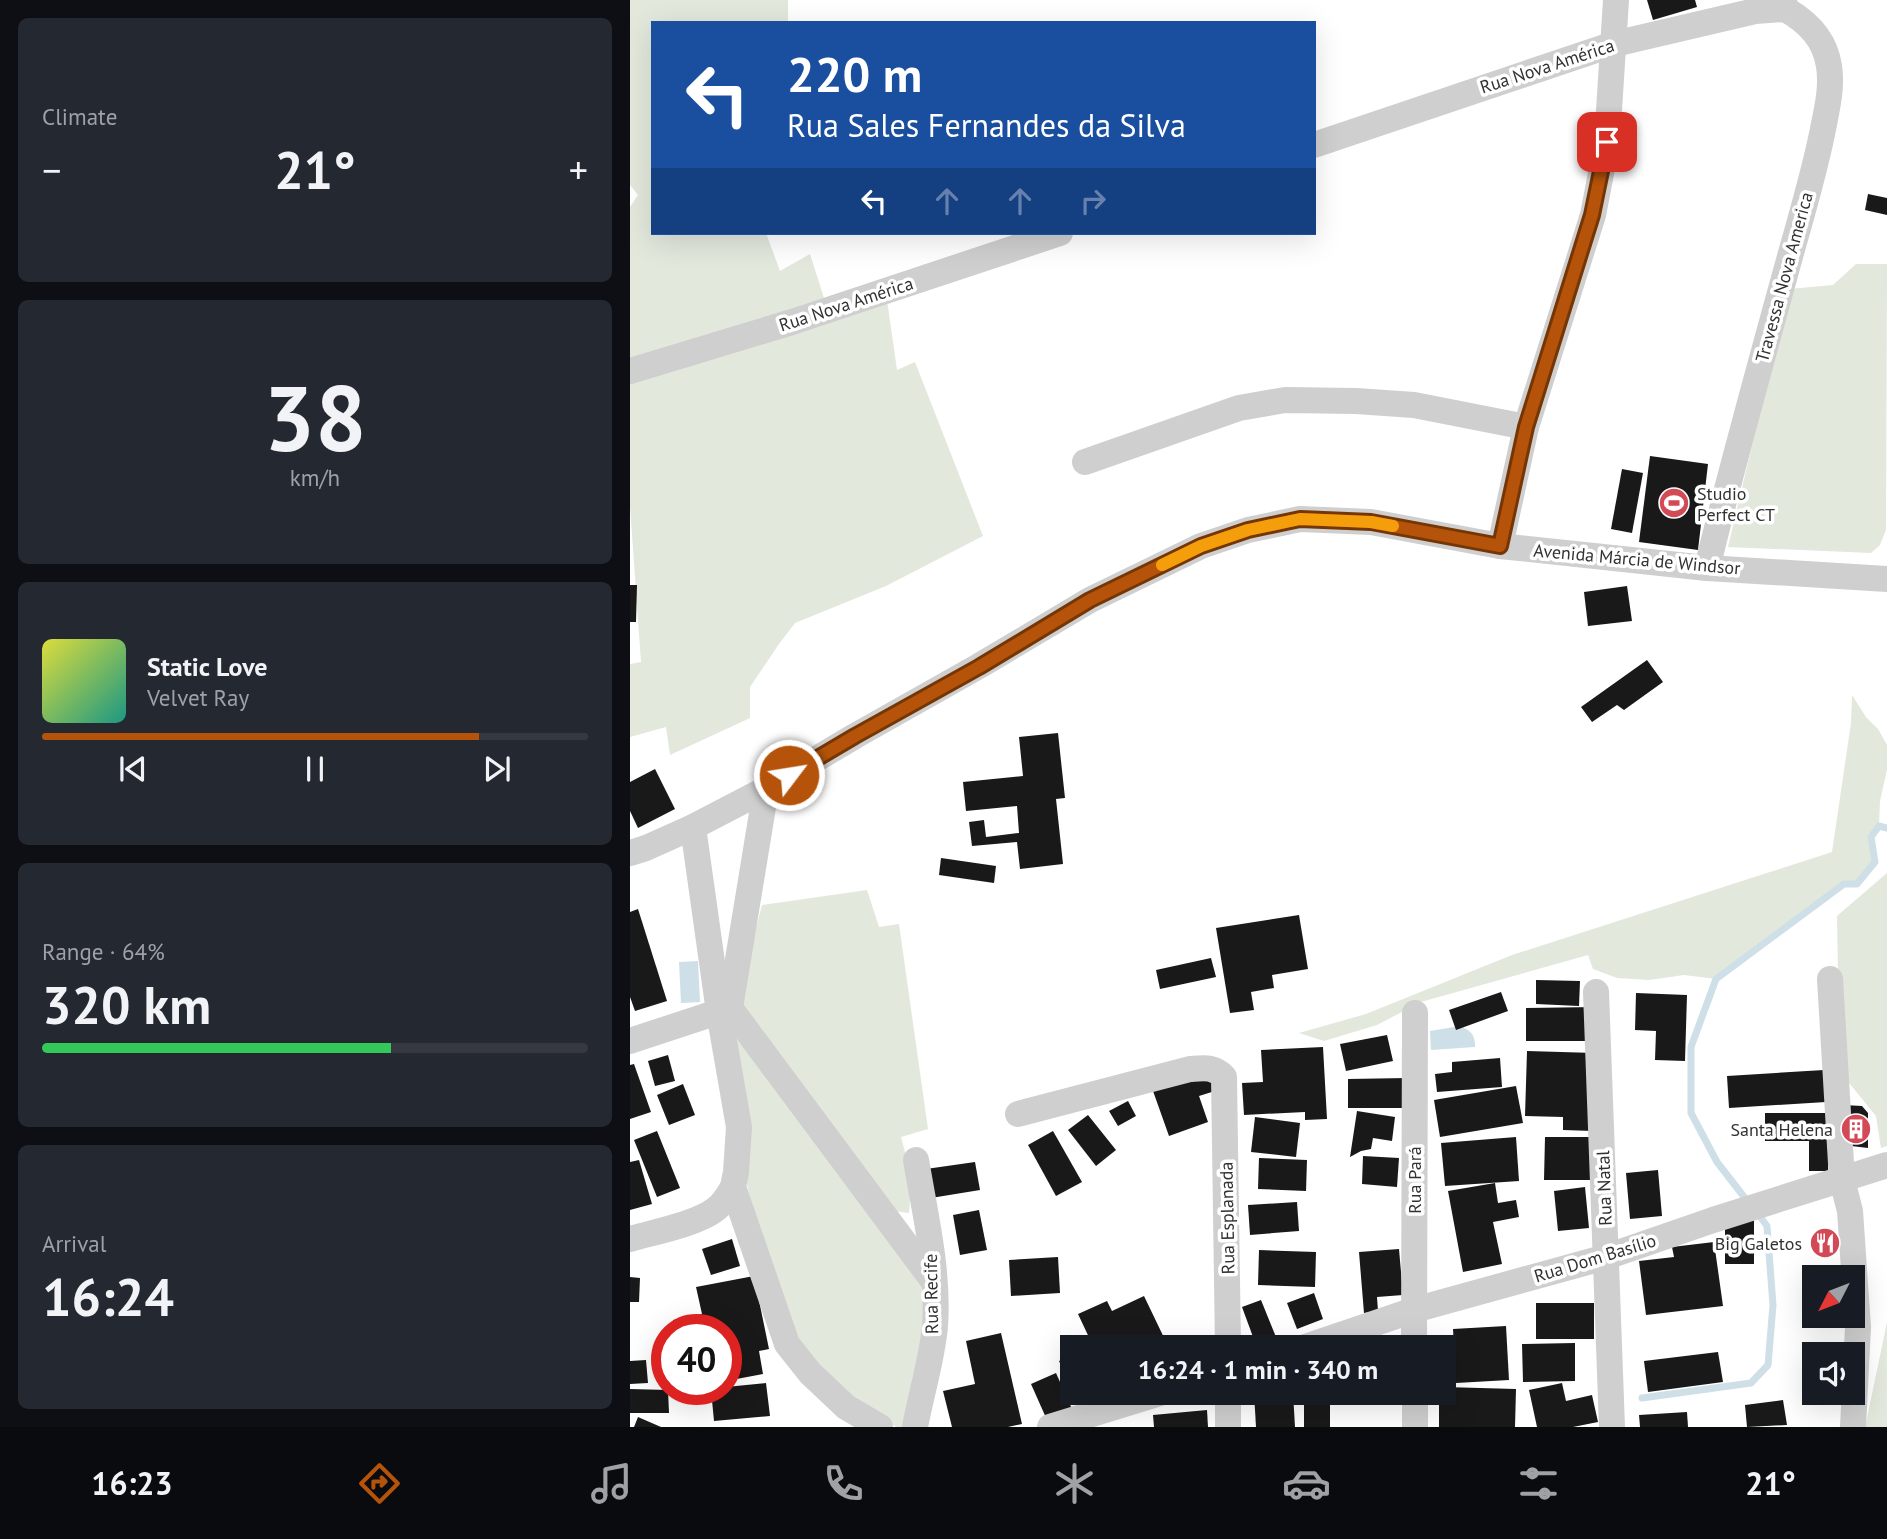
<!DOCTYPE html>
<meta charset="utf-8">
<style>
:root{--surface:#171b24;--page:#242831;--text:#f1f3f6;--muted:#9ea1a6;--line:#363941;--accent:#b45309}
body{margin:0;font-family:"PT Sans",sans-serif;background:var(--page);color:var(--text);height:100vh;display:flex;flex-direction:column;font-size:26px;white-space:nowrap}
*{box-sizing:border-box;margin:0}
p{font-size:23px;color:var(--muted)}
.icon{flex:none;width:38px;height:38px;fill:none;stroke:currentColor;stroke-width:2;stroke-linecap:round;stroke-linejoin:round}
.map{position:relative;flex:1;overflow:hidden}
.side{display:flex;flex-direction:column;gap:18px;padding:18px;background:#0d0f14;width:630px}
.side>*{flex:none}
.hud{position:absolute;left:21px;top:21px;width:665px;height:214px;border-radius:0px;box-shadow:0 7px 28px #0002;background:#1a4fa0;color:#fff;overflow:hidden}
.needle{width:46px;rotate:228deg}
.fabs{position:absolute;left:1172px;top:1265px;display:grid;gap:14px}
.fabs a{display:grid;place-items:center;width:63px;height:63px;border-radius:0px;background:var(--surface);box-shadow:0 7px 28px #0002;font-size:35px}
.speed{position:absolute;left:21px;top:1314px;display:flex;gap:14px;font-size:35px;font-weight:700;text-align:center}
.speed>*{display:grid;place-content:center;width:91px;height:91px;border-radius:50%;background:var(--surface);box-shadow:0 7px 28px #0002;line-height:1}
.speed .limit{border:10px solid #d22;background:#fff;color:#111}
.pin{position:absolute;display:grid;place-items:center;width:60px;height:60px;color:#fff;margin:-30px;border-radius:14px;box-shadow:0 4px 10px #0006}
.me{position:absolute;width:77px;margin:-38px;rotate:59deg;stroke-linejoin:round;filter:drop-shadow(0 0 5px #0008)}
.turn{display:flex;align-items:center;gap:24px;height:147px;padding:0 21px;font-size:32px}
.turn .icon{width:91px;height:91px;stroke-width:2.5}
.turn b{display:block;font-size:49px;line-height:60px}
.lanes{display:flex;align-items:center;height:66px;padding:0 21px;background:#0003;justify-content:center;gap:35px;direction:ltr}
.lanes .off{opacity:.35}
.big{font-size:52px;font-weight:600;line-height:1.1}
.side .widget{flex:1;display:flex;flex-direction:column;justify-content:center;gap:10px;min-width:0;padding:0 24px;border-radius:10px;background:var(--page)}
.side .dial{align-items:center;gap:0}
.dial b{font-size:91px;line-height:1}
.song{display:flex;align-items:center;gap:21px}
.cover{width:84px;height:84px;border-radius:10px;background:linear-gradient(135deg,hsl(60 70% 55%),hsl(170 70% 35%))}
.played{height:7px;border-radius:4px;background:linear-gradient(90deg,var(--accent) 80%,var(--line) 80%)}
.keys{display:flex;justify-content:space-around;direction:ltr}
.heat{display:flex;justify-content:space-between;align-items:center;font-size:38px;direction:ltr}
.charge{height:10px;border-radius:5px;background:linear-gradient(90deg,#34c759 64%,var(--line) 0)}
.trip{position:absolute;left:430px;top:1335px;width:396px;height:70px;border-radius:0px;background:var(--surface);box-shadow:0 7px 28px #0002;font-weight:600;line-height:70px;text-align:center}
.menu{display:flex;height:112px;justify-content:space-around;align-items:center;background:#090b0e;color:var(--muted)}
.menu .icon{width:49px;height:49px}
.menu .on{color:var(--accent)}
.menu b{font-size:32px;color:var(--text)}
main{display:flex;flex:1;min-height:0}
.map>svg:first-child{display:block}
.green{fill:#e2e8dc}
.water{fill:#cedfe8}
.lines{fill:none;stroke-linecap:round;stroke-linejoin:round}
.stream{stroke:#cedfe8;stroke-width:7}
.building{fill:#191919}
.minor{stroke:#cfcfcf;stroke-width:26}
.route-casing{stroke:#753606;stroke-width:18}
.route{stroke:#b45309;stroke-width:12}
.slow{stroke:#f59e0b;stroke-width:12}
.labels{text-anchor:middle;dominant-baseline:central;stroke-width:7;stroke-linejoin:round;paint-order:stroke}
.street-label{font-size:18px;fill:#323232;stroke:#fff}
.poi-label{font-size:18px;fill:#323232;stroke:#fff;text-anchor:end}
</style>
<main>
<section class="side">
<div class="widget"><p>Climate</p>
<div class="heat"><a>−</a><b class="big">21°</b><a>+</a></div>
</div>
<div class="widget dial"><b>38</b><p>km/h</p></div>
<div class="widget">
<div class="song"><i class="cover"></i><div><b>Static Love</b><p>Velvet Ray</p></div></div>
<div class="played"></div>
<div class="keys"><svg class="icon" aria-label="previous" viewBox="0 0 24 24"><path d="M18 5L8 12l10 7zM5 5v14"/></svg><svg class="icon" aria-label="pause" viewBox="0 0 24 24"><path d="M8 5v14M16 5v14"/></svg><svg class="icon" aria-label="next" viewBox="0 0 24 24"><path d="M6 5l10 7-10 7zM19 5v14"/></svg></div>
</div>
<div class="widget"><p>Range · 64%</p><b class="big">320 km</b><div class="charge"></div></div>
<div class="widget"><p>Arrival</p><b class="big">16:24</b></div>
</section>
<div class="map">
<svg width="1257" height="1427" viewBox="0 0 1257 1427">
<rect width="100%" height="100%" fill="#fff"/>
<!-- green -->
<g class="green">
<path d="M 0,0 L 158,0 L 158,23 L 23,23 L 23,233 L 136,233 L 150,271 L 180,254 L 194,298 L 0,364 L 0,207 L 8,195 L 0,185 Z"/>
<path d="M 1226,264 L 1257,264 L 1256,530 L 1250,545 L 1241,553 L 1098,547 L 1159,289 L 1203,285 Z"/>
<path d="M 257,300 L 267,370 L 285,362 L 353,536 L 256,586 L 165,623 L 149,644 L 120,687 L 120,718 L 40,755 L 36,727 L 0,737 L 0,664 L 11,662 L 0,506 L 0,381 Z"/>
<path d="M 1222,695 L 1236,717 L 1248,729 L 1257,745 L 1257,770 L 1250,801 L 1249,826 L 1241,837 L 1245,862 L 1227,884 L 1213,885 L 1086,979 L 1054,975 L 1019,980 L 987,978 L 963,969 L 958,955 L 791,1002 L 747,1025 L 694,1041 L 669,1033 L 736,1014 L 882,955 L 1202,852 L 1221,723 Z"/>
<path d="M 1257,873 L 1257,1146 L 1251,1148 L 1246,1116 L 1215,1078 L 1208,973 L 1207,916 Z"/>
<path d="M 237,890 L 249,927 L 269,924 L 298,1129 L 271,1137 C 279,1166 282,1182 279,1213 L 258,1210 L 107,1001 L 132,905 Z"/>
<path d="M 102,1034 L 144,1080 L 294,1289 L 295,1303 L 280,1427 L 266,1427 L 218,1394 L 174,1350 L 148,1294 L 123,1210 L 114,1173 Z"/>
<path d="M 1257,1322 L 1257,1427 L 1235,1427 L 1236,1423 Z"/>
</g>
<!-- water -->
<g class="water">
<path d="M 68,961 L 70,1002 L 51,1003 L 49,962 Z"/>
<path d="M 830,1026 C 841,1031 845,1034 845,1047 L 801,1050 L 800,1031 Z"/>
</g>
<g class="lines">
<!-- stream -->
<g class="stream">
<path d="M 1118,1202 L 1087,1162 L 1061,1113 L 1061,1047 L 1086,979 L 1214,884 L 1227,884 L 1245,862 L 1241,837 L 1249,826 L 1257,828"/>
<path d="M 1012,1398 L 1121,1383 L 1138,1365 L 1143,1305 L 1137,1226 L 1126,1211"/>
</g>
</g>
<!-- building -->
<g class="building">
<path d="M 1017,0 L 1065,0 L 1067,7 L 1023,20 Z"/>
<path d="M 1238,194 L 1257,198 L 1257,215 L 1235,210 Z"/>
<path d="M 1020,456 L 1078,464 L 1068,550 L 1009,542 Z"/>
<path d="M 992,469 L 1013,473 L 1002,533 L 981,529 Z"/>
<path d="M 0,585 L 7,585 L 6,622 L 0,622 Z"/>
<path d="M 997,586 L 1002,621 L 958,626 L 954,592 Z"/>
<path d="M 1017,660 L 1033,682 L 994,710 L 987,705 L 962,722 L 951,707 Z"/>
<path d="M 428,733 L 435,798 L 426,799 L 433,864 L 390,869 L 387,842 L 342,846 L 339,822 L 354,820 L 356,837 L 389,833 L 387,806 L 336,811 L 333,782 L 393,776 L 389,737 Z"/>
<path d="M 25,769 L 45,809 L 8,828 L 0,811 L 0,782 Z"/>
<path d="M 311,858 L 366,866 L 364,883 L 309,875 Z"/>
<path d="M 8,909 L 37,1001 L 5,1011 L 0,997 L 0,912 Z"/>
<path d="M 669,915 L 678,969 L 642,975 L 644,988 L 621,992 L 624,1010 L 600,1013 L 586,928 Z"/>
<path d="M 581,958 L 586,977 L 530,989 L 526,970 Z"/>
<path d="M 906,980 L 950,981 L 949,1006 L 906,1004 Z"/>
<path d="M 871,992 L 878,1011 L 826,1030 L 819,1010 Z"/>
<path d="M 1006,993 L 1057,995 L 1055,1061 L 1025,1060 L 1026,1031 L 1005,1030 Z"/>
<path d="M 966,1007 L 966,1041 L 896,1041 L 896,1008 Z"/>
<path d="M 757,1035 L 763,1061 L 716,1071 L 710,1044 Z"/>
<path d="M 693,1047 L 697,1119 L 675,1120 L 675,1112 L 614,1115 L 612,1083 L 633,1082 L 631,1050 Z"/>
<path d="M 897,1051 L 965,1053 L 963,1131 L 933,1130 L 933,1117 L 895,1116 Z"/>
<path d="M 38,1055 L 45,1081 L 25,1086 L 18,1061 Z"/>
<path d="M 870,1058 L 872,1087 L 807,1092 L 805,1074 L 822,1072 L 822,1062 Z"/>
<path d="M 4,1064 L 21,1112 L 0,1119 L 0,1065 Z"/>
<path d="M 1194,1070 L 1196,1102 L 1099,1108 L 1097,1076 Z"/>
<path d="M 578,1072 L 585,1091 L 569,1096 L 578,1122 L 539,1136 L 523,1091 Z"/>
<path d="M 777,1078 L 777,1108 L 718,1108 L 718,1079 Z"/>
<path d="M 53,1084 L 65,1115 L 39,1125 L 27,1095 Z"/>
<path d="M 886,1086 L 893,1123 L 810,1137 L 804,1100 Z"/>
<path d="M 498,1101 L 506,1116 L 488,1126 L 479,1111 Z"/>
<path d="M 1214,1105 L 1232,1106 L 1238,1113 L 1238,1148 L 1213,1145 Z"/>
<path d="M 727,1111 L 765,1117 L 762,1141 L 743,1138 L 741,1149 L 731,1151 L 720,1157 Z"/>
<path d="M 1135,1113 L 1198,1113 L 1198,1171 L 1179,1171 L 1179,1141 L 1135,1141 Z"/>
<path d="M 458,1115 L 486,1150 L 466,1166 L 438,1130 Z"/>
<path d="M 625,1117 L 670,1123 L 666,1157 L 621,1152 Z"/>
<path d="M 27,1131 L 50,1188 L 27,1197 L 4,1140 Z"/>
<path d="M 423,1131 L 452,1182 L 426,1196 L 398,1145 Z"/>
<path d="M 886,1137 L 889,1181 L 815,1186 L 811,1143 Z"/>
<path d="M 915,1137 L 960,1137 L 960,1180 L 914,1180 Z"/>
<path d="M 733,1156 L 769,1158 L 767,1187 L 732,1184 Z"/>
<path d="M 629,1158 L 677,1160 L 676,1191 L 628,1189 Z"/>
<path d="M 9,1160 L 22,1204 L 0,1210 L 0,1162 Z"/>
<path d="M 345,1162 L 350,1190 L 301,1198 L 296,1169 Z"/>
<path d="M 1028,1170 L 1032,1216 L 1000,1219 L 996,1173 Z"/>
<path d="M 865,1183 L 868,1203 L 886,1200 L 889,1217 L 863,1222 L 872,1264 L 833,1272 L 818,1191 Z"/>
<path d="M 955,1187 L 959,1228 L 928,1231 L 924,1191 Z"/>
<path d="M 667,1202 L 669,1231 L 620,1235 L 618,1205 Z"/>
<path d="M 349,1210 L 357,1250 L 330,1255 L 323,1215 Z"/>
<path d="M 1124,1218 L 1124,1264 L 1095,1264 L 1095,1226 Z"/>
<path d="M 102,1239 L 110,1266 L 81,1275 L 72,1249 Z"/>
<path d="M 1084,1242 L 1093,1306 L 1016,1315 L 1009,1261 L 1044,1257 L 1042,1247 Z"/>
<path d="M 769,1249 L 773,1295 L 747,1297 L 748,1311 L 734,1313 L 729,1252 Z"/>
<path d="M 629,1250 L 686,1252 L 685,1287 L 628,1285 Z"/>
<path d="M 428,1257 L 430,1293 L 381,1296 L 379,1260 Z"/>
<path d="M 124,1276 L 139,1349 L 129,1351 L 133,1374 L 96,1381 L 96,1330 L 45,1330 L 43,1320 L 72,1314 L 66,1287 Z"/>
<path d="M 0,1277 L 10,1278 L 9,1302 L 0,1302 Z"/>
<path d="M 684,1293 L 693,1319 L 667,1329 L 657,1303 Z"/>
<path d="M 514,1296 L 538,1346 L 534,1348 L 464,1348 L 448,1314 L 477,1301 L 482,1311 Z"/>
<path d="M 631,1300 L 646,1337 L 626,1345 L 612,1307 Z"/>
<rect x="906" y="1303" width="58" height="36"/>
<path d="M 876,1326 L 879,1380 L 826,1383 L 823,1329 Z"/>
<path d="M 371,1333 L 392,1424 L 378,1427 L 322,1427 L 313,1391 L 345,1384 L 336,1341 Z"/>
<path d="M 945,1343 L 945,1381 L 893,1382 L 892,1344 Z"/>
<path d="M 1088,1352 L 1093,1382 L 1018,1392 L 1014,1361 Z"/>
<path d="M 443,1355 L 443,1390 L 429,1361 Z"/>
<path d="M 16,1360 L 18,1383 L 0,1384 L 0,1361 Z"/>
<path d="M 426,1373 L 442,1409 L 417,1420 L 401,1384 Z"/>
<path d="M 136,1383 L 140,1416 L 84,1421 L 81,1390 L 96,1390 L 96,1387 Z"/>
<path d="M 932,1383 L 936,1401 L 962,1395 L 968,1422 L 943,1427 L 907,1427 L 899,1390 Z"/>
<path d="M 814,1387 L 886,1389 L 885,1427 L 809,1427 L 809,1393 L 814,1393 Z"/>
<path d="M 0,1389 L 38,1390 L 39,1413 L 0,1413 Z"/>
<path d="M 444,1393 L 483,1393 L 451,1408 Z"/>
<path d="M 624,1393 L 663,1393 L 665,1427 L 626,1427 Z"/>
<rect x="674" y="1393" width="26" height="34"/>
<path d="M 1153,1400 L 1157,1425 L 1117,1427 L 1115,1405 Z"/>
<path d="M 577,1410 L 578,1427 L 524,1427 L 523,1415 Z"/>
<path d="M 1057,1412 L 1058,1427 L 1010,1427 L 1009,1415 Z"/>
<path d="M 8,1417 L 31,1427 L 4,1427 Z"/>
</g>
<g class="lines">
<!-- minor -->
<g class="minor">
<path d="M 684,145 L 984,44 L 1125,11 L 1155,9"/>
<path d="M 0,371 L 162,322 L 430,233"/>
<path d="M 455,462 L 609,408 L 655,400 L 726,401 L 784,405 L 896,427"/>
<path d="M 870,546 L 896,427 L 963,215 L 977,142 L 986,0"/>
<path d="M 1077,568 C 1103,462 1132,358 1161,253 C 1173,210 1186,167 1194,124 C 1198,104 1202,86 1199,66 C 1195,39 1178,22 1155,9 L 1154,0"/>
<path d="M 136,789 L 100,1008 L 304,1282"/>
<path d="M 63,827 L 89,1012 L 109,1127 L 106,1172 L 103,1187 L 157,1344 L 180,1373 L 216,1407 L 250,1427"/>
<path d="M 0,853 L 16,848 L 63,827 L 136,789 L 225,736 L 349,666 L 460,600 L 571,546 L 618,530 L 670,519 L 741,522 L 870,546 L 1077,568 L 1257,579"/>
<path d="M 1200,979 L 1212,1180 L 1220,1211 L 1228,1327 L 1223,1427"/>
<path d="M 966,992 L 982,1427"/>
<path d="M 0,1041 L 100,1008"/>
<path d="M 388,1114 L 560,1069 C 574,1068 584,1066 594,1077 L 598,1348"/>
<path d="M 0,1239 C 24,1232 67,1224 86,1209 C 94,1203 98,1195 103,1187"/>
<path d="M 672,1348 L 784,1310 L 976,1257 L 1083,1220 L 1257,1165"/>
<path d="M 784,1348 L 785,1013"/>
<path d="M 785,1393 L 785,1427"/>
<path d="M 285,1427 C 291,1394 302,1360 305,1326 C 309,1271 295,1214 286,1160"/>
<path d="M 420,1427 L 530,1393"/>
<path d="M 598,1427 L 598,1393"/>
</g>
</g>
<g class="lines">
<!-- route casing -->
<g class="route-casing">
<path id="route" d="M 159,775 L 225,736 L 349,667 L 460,600 L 571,546 L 618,530 L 670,519 L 741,522 L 870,546 L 896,427 L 962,215 L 977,142"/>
</g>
<!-- route -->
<use href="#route" class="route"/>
<!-- slow -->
<path class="slow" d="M 532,565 L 571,546 L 618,530 L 670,519 L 741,522 L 763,526"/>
</g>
<!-- icons -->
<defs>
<g id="stadium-disc" transform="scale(1.575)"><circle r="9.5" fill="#d34a57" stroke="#fff"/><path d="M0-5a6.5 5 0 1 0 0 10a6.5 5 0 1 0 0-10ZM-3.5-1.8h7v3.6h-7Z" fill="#fff"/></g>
<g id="building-disc" transform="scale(1.575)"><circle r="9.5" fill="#d34a57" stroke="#fff"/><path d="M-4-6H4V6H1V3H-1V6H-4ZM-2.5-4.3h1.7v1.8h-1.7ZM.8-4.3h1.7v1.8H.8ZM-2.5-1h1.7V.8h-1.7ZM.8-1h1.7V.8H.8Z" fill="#fff"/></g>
<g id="restaurant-disc" transform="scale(1.575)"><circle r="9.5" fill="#d34a57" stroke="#fff"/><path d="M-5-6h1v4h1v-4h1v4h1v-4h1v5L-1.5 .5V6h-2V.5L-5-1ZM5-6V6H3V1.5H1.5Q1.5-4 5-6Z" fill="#fff"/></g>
</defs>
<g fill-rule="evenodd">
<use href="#stadium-disc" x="1044" y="503"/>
<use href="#building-disc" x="1226" y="1129"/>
<use href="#restaurant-disc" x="1195" y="1243"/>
</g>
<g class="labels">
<!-- street labels -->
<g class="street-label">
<text transform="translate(917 66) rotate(-18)">Rua Nova América</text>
<text transform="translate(1154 277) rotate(-75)">Travessa Nova America</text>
<text transform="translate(216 304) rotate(-18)">Rua Nova América</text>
<text transform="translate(1007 559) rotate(5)">Avenida Márcia de Windsor</text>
<text transform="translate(784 1180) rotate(-90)">Rua Pará</text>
<text transform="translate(974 1188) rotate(-92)">Rua Natal</text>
<text transform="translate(597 1218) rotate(-91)">Rua Esplanada</text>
<text transform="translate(965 1258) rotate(-17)">Rua Dom Basílio</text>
<text transform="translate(301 1294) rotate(-91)">Rua Recife</text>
</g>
<!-- poi labels -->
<g class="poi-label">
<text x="1067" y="493" text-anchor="start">Studio<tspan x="1067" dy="21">Perfect CT</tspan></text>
<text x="1203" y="1129">Santa Helena</text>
<text x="1172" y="1243">Big Galetos</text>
</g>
</g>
</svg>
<div class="fabs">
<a><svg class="needle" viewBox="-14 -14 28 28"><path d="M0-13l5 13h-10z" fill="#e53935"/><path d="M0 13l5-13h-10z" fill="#9ea1a6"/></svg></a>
<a><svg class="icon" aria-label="sound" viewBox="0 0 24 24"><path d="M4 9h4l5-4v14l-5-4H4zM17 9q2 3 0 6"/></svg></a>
</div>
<div class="speed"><div class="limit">40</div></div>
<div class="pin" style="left:977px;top:142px;background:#d93025"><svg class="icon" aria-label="arrive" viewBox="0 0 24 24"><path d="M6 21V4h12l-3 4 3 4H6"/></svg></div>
<svg class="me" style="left:159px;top:775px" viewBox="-20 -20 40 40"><circle r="17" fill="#b45309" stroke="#fff" stroke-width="3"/><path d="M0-11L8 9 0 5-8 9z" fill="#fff"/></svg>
<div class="trip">16:24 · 1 min · 340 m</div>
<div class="hud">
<div class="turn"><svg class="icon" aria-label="left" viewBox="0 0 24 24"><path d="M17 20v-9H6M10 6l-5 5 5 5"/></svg><div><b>220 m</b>Rua Sales Fernandes da Silva</div></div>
<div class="lanes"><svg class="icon" aria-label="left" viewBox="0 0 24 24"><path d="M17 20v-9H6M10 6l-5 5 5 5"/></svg><svg class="icon off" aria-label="ahead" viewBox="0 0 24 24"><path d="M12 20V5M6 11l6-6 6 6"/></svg><svg class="icon off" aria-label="ahead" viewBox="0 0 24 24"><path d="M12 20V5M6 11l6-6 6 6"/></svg><svg class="icon off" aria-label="right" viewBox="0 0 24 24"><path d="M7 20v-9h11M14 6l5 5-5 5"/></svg></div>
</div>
</div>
</main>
<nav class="menu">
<b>16:23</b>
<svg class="icon on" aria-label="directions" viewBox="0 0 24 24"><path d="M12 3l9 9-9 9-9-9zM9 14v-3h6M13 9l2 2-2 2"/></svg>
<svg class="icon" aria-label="music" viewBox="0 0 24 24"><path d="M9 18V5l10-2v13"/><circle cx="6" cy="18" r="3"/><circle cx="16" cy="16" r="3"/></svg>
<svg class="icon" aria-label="phone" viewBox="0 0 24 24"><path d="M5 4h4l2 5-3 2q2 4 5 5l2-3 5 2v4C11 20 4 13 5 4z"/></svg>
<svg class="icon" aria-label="climate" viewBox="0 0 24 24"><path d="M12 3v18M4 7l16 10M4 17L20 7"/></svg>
<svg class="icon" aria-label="car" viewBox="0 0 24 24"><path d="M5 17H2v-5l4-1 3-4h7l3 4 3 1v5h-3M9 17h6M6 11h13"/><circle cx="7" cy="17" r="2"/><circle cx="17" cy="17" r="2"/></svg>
<svg class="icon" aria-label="filters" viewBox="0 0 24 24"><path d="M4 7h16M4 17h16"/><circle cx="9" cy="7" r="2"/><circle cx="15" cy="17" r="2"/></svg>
<b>21°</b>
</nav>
